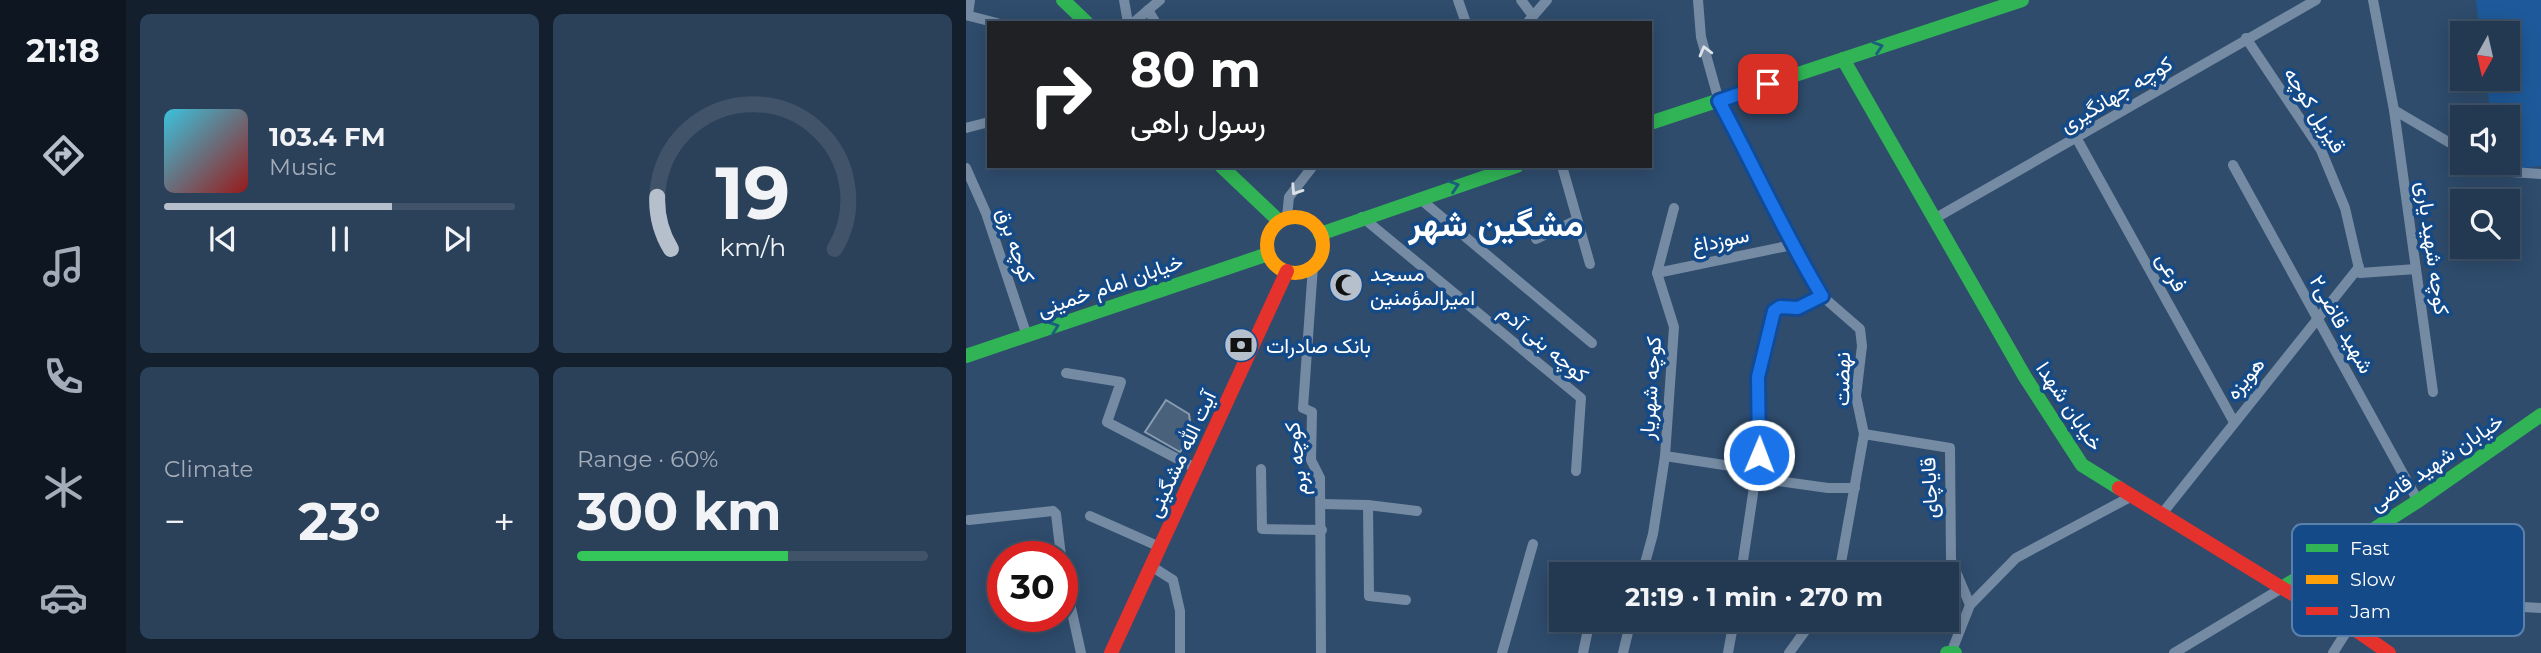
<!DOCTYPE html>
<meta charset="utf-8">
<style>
:root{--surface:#233952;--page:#2b4059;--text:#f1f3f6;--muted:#a3acb8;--line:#405369;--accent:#b6c0cc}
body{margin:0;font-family:Montserrat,Vazirmatn,sans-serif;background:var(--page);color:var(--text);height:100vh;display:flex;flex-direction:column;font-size:26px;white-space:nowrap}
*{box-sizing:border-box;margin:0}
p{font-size:23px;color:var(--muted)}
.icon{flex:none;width:38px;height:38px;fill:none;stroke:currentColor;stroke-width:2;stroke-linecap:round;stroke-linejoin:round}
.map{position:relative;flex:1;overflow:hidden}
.details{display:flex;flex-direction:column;gap:14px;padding:14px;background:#131f2d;width:840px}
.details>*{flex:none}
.guide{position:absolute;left:21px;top:21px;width:665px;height:147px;border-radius:0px;box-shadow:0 4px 18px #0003,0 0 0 2px var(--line);background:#202124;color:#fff;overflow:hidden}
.needle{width:46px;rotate:188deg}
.tools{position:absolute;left:1484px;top:21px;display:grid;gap:14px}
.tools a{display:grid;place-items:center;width:70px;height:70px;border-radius:0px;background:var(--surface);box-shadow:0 4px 18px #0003,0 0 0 2px var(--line);font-size:35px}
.speed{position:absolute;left:21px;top:541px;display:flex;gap:14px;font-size:35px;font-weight:700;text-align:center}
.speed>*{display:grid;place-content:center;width:91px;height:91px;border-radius:50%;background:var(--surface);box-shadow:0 4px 18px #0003,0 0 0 2px var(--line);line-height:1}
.speed .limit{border:10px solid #d22;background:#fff;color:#111}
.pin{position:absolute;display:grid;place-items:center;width:60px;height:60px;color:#fff;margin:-30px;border-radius:14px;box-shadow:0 4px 10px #0006}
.me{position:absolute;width:77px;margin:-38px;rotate:1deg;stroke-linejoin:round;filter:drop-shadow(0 0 5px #0008)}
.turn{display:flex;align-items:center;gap:24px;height:147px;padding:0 28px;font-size:32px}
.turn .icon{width:91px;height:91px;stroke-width:2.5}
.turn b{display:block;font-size:49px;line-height:60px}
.big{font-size:52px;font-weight:700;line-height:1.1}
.details .tile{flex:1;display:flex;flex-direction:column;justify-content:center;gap:10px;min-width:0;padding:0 24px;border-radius:10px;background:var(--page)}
.details .dial{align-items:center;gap:0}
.dial svg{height:182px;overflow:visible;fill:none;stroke:var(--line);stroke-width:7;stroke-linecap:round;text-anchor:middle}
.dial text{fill:var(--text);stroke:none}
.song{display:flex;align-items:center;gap:21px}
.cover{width:84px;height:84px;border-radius:10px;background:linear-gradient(135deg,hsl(190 70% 55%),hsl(0 70% 35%))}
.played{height:7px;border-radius:4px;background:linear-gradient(90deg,var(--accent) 65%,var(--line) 65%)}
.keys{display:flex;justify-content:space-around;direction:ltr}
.heat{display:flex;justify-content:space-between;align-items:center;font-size:38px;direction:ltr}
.charge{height:10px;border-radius:5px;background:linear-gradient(90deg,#34c759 60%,var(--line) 0)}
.details .tiles{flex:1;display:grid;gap:14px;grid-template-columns:repeat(2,1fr)}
.trip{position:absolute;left:583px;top:562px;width:410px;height:70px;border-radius:0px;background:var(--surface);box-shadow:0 4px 18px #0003,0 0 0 2px var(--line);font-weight:700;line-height:70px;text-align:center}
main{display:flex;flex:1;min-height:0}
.tabs{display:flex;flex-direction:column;width:126px;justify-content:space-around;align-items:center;background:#0e1721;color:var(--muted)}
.tabs .icon{width:49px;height:49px}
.tabs .active{color:var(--accent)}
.tabs b{font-size:32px;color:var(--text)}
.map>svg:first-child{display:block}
.green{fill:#1e5a9b}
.building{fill:#4a617c;stroke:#899cb1;stroke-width:2}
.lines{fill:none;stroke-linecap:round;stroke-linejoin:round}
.street{stroke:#758ba3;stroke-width:10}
.fast{stroke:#30b455;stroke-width:14}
.slow{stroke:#ff9f0a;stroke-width:14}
.jam{stroke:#e5322d;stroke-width:14}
.oneway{stroke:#1a5f7e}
.oneway2{stroke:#dce2e8}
.route-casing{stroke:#114b97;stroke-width:18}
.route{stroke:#1a73e8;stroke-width:12}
.labels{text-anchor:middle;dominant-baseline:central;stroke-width:7;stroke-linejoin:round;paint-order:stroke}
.street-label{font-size:21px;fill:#fff;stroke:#144a88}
.poi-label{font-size:21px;fill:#fff;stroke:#144a88;text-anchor:start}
.town-label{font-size:35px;font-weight:bold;fill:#fff;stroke:#144a88}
.key{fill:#144a88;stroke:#5a80ac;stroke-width:2}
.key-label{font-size:19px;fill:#fff}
</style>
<main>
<nav class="tabs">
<b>21:18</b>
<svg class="icon active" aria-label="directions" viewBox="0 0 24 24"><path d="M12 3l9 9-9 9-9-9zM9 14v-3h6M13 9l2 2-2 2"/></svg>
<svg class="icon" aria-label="music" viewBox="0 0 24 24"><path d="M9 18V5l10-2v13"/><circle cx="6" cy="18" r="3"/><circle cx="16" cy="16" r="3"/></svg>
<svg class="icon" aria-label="phone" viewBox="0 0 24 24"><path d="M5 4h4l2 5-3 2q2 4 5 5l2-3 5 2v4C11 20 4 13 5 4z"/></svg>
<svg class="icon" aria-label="climate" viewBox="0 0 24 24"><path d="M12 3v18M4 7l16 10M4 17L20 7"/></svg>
<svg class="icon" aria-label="car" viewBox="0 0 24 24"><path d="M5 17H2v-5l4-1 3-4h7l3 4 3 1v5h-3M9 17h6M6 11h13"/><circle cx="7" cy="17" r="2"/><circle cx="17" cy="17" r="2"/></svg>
</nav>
<section class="details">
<div class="tiles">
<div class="tile">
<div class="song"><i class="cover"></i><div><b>103.4 FM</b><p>Music</p></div></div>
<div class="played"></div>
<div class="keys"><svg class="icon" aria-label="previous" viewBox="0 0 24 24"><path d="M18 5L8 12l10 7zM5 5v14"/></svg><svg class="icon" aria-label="pause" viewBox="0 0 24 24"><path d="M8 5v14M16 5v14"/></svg><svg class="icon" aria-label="next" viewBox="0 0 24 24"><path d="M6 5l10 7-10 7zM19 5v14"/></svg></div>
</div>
<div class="tile dial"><svg viewBox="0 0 100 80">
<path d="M14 69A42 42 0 1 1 86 69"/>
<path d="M14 69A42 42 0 0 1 8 46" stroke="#b6c0cc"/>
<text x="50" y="56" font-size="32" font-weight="700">19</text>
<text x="50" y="72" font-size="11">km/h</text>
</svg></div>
<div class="tile"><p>Climate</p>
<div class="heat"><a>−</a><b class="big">23°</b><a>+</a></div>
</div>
<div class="tile"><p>Range · 60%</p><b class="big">300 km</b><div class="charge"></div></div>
</div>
</section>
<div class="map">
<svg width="1575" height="653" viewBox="0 0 1575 653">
<rect width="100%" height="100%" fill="#2f4c6d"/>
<!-- green -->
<path class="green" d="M 1510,0 L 1575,0 L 1575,166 L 1531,171 L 1530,163 L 1542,163 L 1542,117 L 1525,117 L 1520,79 L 1542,79 L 1542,33 L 1514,33 Z"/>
<!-- building -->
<path class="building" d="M 200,400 L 223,414 L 226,435 L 214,452 L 179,432 Z"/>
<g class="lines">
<!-- street -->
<g class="street">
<path d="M 158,0 L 162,23"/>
<path d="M 492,0 L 500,23"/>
<path d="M 555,0 L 567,16"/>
<path d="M 732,0 L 735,37 L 753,101 L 793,175 L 819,233 L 856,296 L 894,329 L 896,346 L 890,396 L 898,434 L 873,574"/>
<path d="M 1407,0 L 1428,110 L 1496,150"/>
<path d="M 182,10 L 190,23"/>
<path d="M 2,14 L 4,0"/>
<path d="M 0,15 L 31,23"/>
<path d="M 167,23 L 194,0"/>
<path d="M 561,23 L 581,0"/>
<path d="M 1280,38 L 1355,150 L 1379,208 L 1394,273 L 1450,269"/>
<path d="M 1428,110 L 1467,392"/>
<path d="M 0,128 L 23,122"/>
<path d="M 1111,139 L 1268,422"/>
<path d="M 1518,163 L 1531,171 L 1575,174"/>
<path d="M 1267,165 L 1452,501"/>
<path d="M 596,166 L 624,264"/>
<path d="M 0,168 L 20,213 L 61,336"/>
<path d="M 453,198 L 626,343"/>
<path d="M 321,217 L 323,197 L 347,166"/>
<path d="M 396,217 L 615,398 L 610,471"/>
<path d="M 968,219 L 1350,0"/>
<path d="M 570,239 L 611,220"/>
<path d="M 347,266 L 337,408 L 346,412 L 345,460 L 354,478 L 355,653"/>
<path d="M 691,273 L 826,245"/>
<path d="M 100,373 L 155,382 L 141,422 L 231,469"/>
<path d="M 898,434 L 984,448 L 985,560 L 1004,605"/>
<path d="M 699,456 L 791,470"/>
<path d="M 295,469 L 296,529 L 356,530"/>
<path d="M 790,478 L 862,488 L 889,488"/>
<path d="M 355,504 L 402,505 L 451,511"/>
<path d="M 402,505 L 403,596 L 440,600"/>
<path d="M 1195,515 L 1393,267"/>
<path d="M 124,516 L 194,547"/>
<path d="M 3,520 L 87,511 L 90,514 L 95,556"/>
<path d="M 185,566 L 207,580 L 214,611 L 214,653"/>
<path d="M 96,567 L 115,653"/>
<path d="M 634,574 L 635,571"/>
<path d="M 676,574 L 687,534 L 699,456 L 708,327 L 691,273 L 708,208"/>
<path d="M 775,574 L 795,440 L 792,377 L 808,311 L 814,307 L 832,308 L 856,296"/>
<path d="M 1331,594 L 1575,608"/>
<path d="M 536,653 L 567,544"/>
<path d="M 617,653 L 624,620"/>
<path d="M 657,653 L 665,620"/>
<path d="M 762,653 L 768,620"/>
<path d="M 823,653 L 847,620"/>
<path d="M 985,653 L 1004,605 L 1050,558 L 1166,496"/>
<path d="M 1208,653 L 1316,588"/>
<path d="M 1367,653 L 1384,626"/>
</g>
<!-- fast -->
<g class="fast">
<path d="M 97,0 L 121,23"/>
<path d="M 877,59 L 1059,377 L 1116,465 L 1153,488"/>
<path d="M 684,123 L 1056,0"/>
<path d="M 255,166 L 313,221"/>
<path d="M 354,234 L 551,166"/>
<path d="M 0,356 L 302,254"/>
<path d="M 1316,588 L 1452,501 L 1575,415"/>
<path d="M 981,653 L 989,653"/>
</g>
<!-- slow -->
<circle class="slow" cx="329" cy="245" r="28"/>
<!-- jam -->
<g class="jam">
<path d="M 1153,488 L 1316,588 L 1384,626 L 1423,653"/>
<path d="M 145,653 L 321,271"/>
</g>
</g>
<!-- one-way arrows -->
<defs><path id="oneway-chevron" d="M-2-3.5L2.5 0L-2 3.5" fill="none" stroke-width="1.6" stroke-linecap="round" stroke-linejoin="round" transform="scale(1.75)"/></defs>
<g class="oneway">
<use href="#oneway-chevron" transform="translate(912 47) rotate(-18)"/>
<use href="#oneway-chevron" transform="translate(488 186) rotate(-18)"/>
<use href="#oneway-chevron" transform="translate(88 327) rotate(-19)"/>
</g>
<g class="oneway2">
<use href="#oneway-chevron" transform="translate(739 51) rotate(-105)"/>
<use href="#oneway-chevron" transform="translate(330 190) rotate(123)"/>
</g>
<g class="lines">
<!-- route casing -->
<g class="route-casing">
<path id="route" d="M 793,455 L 792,377 L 808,311 L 814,307 L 832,308 L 856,296 C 818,233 788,166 753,101 L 802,84"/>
</g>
<!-- route -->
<use href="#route" class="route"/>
</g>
<!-- icons -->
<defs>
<g id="mosque-disc" transform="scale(1.75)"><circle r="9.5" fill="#b6c0cc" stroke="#144a88"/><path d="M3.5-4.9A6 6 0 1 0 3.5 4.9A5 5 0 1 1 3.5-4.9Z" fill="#111"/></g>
<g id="bank-disc" transform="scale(1.75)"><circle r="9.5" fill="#b6c0cc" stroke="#144a88"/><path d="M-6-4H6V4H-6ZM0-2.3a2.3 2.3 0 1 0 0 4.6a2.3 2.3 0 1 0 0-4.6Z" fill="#111"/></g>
</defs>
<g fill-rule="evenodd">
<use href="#mosque-disc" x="380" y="285"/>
<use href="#bank-disc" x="275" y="345"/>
</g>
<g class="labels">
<!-- street labels -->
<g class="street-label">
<text transform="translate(1150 94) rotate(-31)">کوچه جهانگیری</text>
<text transform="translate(1349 110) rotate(58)">قیزیل کوچه</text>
<text transform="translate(754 240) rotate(-12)">سوزداغ</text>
<text transform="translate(50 245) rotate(71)">کوچه برق</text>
<text transform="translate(1467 248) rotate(82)">کوچه شهید یاری</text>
<text transform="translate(1206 272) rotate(61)">فرعی</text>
<text transform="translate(144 285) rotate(-19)">خیابان امام خمینی</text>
<text transform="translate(1376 324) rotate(61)">شهید قاضی۲</text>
<text transform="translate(578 343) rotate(40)">کوچه بنی آدم</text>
<text transform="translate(1279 378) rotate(-50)">هویزه</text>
<text transform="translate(876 379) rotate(-89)">نهضت</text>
<text transform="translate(684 388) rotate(-86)">کوچه شهریار</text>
<text transform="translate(1104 406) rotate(56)">خیابان شهدا</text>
<text transform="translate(215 454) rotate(-65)">آیت الله مشگینی</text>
<text transform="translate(330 459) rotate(-97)">کوچه برم</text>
<text transform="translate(1470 462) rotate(-34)">خیابان شهید قاضی</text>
<text transform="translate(963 488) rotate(-93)">قایاچای</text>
</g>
<!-- poi labels -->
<g class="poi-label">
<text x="404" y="273">مسجد<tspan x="404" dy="24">امیرالمؤمنین</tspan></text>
<text x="300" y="345">بانک صادرات</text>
</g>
<!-- town labels -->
<g class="town-label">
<text x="530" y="223">مشگین شهر</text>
</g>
</g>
<!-- legend -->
<rect x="1326" y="524" width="232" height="112" rx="10" class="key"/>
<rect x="1340" y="544" width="32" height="8" fill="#30b455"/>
<rect x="1340" y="575" width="32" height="9" fill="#ff9f0a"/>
<rect x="1340" y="607" width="32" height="8" fill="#e5322d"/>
<g class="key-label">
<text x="1384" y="555">Fast</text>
<text x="1384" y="586">Slow</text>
<text x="1384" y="618">Jam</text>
</g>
</svg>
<div class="tools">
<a><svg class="needle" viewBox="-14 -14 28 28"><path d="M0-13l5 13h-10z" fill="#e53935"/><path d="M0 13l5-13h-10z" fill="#a3acb8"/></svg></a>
<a><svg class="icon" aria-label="sound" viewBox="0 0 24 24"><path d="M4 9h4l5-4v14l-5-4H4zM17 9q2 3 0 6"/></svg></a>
<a><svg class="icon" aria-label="search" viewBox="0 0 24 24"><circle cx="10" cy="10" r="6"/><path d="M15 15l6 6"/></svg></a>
</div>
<div class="speed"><div class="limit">30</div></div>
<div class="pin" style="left:802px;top:84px;background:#d93025"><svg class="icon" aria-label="arrive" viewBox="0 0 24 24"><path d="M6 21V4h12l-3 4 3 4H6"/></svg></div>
<svg class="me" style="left:793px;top:455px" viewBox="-20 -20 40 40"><circle r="17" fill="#1a73e8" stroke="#fff" stroke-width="3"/><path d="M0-11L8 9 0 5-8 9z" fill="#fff"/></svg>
<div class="trip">21:19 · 1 min · 270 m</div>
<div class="guide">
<div class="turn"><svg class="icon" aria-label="right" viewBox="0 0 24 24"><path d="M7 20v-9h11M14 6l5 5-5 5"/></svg><div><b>80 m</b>رسول راهی</div></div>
</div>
</div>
</main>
